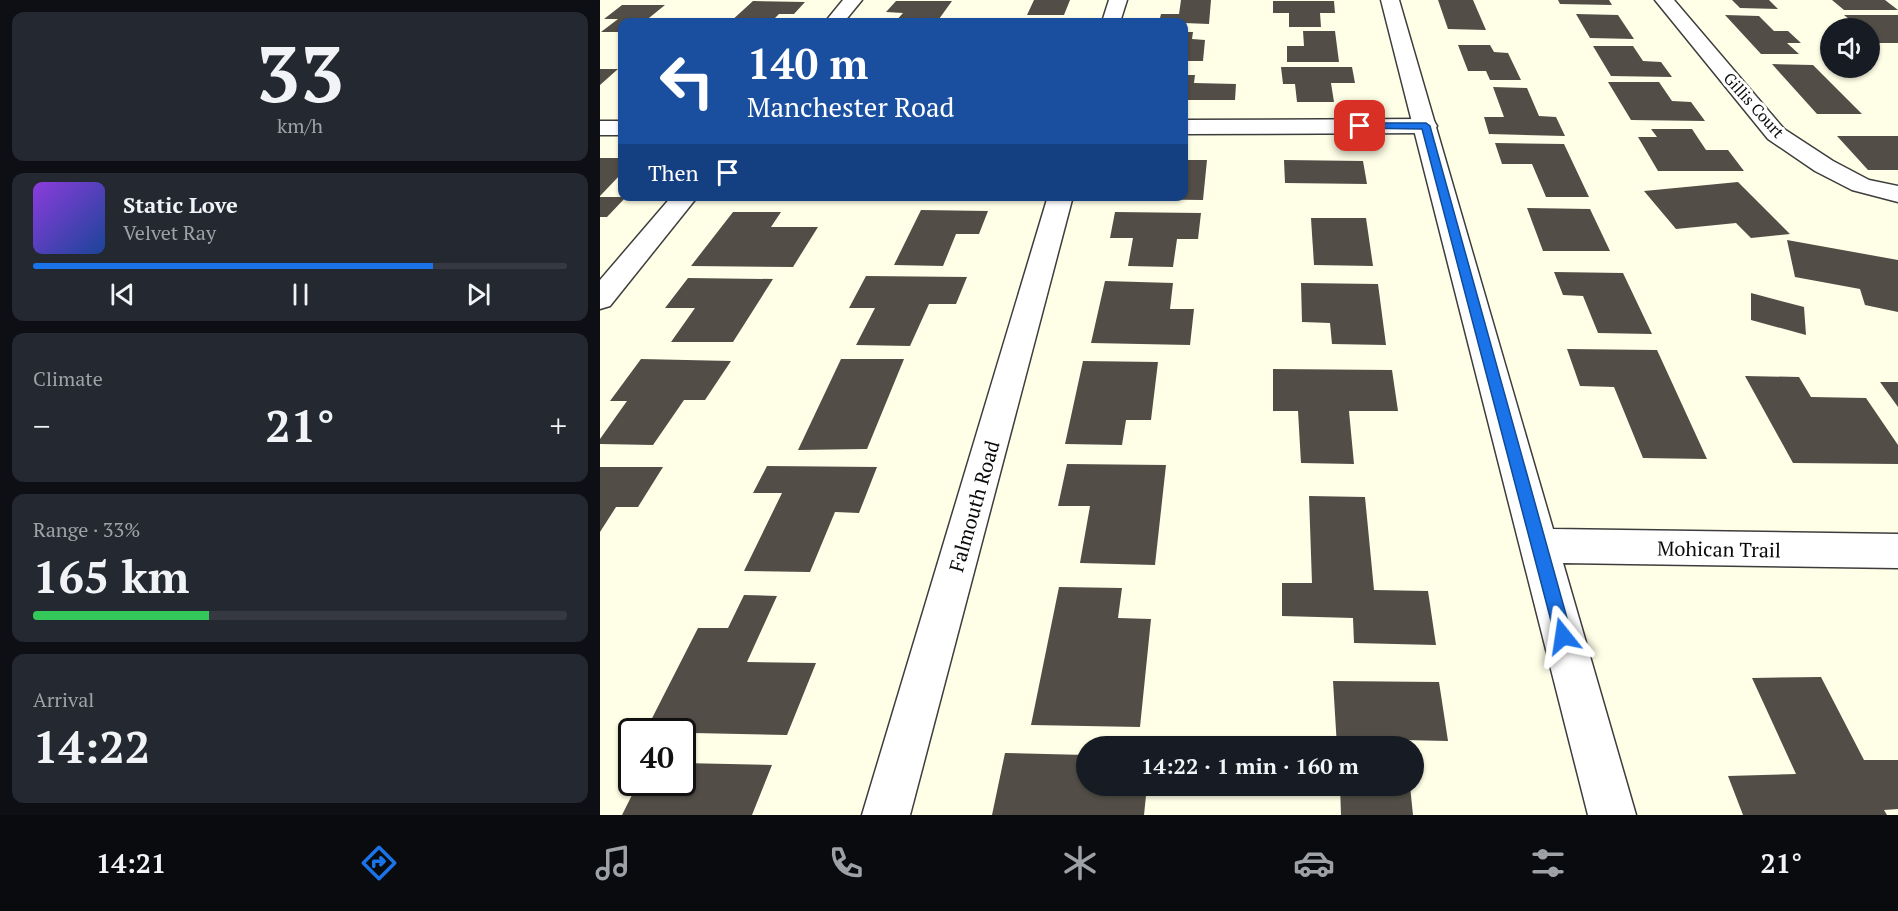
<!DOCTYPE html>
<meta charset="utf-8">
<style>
:root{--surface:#171b24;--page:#242831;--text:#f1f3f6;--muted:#9ea1a6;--line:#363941;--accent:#1a73e8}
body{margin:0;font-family:"PT Serif",serif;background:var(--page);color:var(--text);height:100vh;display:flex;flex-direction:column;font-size:22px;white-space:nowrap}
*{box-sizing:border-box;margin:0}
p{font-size:20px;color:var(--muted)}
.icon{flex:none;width:33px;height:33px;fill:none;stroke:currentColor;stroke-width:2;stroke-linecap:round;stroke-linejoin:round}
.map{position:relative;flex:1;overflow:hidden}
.sheet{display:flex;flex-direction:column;gap:12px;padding:12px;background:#0d0f14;width:600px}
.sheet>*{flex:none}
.top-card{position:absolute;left:18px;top:18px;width:570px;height:183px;border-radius:12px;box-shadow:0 2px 4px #0004;background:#1a4fa0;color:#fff;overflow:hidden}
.buttons{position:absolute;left:1220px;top:18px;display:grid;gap:12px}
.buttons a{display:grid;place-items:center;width:60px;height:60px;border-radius:50%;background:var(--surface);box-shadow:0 2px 4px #0004;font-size:30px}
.speed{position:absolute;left:18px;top:718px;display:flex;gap:12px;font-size:30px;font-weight:700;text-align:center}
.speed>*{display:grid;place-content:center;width:78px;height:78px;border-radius:50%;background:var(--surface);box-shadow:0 2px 4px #0004;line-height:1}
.speed .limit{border:3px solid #111;border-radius:9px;background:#fff;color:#111}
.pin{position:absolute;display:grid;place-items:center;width:51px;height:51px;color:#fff;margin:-26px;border-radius:12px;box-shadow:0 3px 9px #0006}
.me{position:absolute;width:66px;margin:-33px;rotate:345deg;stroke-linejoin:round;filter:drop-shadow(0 0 4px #0008)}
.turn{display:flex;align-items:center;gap:21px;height:126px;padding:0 30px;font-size:27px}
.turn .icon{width:78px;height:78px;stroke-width:2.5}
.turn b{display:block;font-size:42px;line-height:51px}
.then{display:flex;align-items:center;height:57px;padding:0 30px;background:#0003;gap:12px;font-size:22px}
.big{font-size:45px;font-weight:700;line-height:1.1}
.sheet .card{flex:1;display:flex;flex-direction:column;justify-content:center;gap:9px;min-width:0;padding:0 21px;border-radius:12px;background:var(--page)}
.sheet .dial{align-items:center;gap:0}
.dial b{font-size:78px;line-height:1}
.song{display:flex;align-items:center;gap:18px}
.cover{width:72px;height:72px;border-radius:9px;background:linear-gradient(135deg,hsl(270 70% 55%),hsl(220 70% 35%))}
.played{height:6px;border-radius:3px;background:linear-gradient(90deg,var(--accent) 75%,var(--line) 75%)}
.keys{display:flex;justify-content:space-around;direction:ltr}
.heat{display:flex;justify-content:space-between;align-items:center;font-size:33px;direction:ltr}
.charge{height:9px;border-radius:4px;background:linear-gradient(90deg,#34c759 33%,var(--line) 0)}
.trip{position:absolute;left:476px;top:736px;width:348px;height:60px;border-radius:30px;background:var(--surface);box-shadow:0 2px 4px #0004;font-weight:700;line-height:60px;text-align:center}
.tab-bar{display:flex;height:96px;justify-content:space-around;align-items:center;background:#090b0e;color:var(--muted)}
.tab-bar .icon{width:42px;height:42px}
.tab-bar .on{color:var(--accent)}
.tab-bar b{font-size:27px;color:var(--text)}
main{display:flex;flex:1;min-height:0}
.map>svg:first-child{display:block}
.building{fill:#524e47}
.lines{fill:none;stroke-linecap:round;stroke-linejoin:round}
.minor-casing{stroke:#3d3d3d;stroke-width:3}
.tertiary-casing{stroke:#3d3d3d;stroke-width:3}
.minor{fill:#fff;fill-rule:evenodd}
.tertiary{fill:#fff;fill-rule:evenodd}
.route{fill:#1a73e8;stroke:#114b97;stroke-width:1.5}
.labels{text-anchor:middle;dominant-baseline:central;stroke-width:6;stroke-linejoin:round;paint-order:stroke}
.far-street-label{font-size:16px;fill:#0a0a0a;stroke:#fff}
.street-label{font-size:20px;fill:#0a0a0a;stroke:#fff}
</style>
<main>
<section class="sheet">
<div class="card dial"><b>33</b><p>km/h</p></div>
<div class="card">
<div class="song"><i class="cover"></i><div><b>Static Love</b><p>Velvet Ray</p></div></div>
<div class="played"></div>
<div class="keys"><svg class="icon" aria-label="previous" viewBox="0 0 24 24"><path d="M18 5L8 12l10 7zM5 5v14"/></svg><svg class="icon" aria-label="pause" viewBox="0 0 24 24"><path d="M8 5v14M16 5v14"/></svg><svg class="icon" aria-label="next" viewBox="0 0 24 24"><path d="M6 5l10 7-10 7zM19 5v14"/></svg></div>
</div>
<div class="card"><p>Climate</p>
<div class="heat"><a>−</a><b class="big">21°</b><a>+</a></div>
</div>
<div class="card"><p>Range · 33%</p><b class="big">165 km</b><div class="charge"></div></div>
<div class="card"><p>Arrival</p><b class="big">14:22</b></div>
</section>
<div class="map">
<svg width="1298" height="815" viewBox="0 0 1298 815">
<rect width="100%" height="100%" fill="#ffffe7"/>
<!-- building -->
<g class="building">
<path d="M 434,0 L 470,0 L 464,15 L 427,15 Z"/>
<path d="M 581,0 L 611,0 L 609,24 L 559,22 L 561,14 L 579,14 Z"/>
<path d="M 838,0 L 873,0 L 886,30 L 848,29 Z"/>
<path d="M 958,0 L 1009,0 L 1012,5 L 960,4 Z"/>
<path d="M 1132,0 L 1169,0 L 1178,9 L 1140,8 Z"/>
<path d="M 1232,0 L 1285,0 L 1298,10 L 1244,10 Z"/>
<path d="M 153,1 L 205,2 L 194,14 L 179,14 L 171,22 L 130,22 Z"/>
<path d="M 296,1 L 352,1 L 339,19 L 332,19 L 330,22 L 295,22 L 303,13 L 286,12 Z"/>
<path d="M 673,1 L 734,1 L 735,13 L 720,13 L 721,27 L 689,27 L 689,13 L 673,13 Z"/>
<path d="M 22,5 L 65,5 L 44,22 L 22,22 L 22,32 L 1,32 L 18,19 L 4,19 Z"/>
<path d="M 976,14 L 1018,15 L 1034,39 L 990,38 Z"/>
<path d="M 1125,15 L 1159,16 L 1174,31 L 1188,31 L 1201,43 L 1187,43 L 1199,54 L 1161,54 Z"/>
<path d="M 1244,15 L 1298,15 L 1298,43 L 1276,43 L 1269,36 L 1269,28 L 1260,28 Z"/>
<path d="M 703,31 L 735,31 L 739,62 L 687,62 L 687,46 L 704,46 Z"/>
<path d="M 584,32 L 593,32 L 592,39 L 605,40 L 603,61 L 584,61 Z"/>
<path d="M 858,45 L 890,45 L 894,52 L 908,53 L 921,80 L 890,80 L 886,71 L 868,71 Z"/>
<path d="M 993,46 L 1033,46 L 1043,61 L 1061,62 L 1072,77 L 1011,76 Z"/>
<path d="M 1172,64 L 1213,65 L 1262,114 L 1217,114 Z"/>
<path d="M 681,67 L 752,67 L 755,83 L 731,83 L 734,102 L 697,102 L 695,84 L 683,84 Z"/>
<path d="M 0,69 L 18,69 L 0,85 Z"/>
<path d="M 584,75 L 595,75 L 594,83 L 636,84 L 635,100 L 584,100 Z"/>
<path d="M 1008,82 L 1059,82 L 1072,101 L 1091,102 L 1105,121 L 1031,120 Z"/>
<path d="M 893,87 L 927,88 L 939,116 L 956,117 L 965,136 L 889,134 L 884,117 L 904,117 Z"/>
<path d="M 1051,129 L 1092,129 L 1106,150 L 1128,150 L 1144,171 L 1058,171 L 1038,137 L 1057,137 Z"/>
<path d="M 1237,136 L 1298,136 L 1298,170 L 1268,170 Z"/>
<path d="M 895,143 L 964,144 L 989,197 L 946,197 L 932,164 L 902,164 Z"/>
<path d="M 0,158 L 22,158 L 22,173 L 0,196 Z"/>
<path d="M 584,160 L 607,160 L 603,200 L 518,199 L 519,196 L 584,196 Z"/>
<path d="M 684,160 L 763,161 L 767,184 L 685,183 Z"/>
<path d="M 1138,182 L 1190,234 L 1151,238 L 1136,223 L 1076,229 L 1044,191 Z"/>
<path d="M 0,197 L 26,197 L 7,217 L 0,217 Z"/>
<path d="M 927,208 L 990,209 L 1010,251 L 943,251 Z"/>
<path d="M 321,210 L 388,211 L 379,234 L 356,234 L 343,266 L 294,265 Z"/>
<path d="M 133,212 L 181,212 L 171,227 L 218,227 L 193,267 L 91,266 Z"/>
<path d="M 515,212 L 601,213 L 598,239 L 577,239 L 573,267 L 528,266 L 533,238 L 510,238 Z"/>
<path d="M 711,218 L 766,218 L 773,266 L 714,265 Z"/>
<path d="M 1187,240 L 1298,260 L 1298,312 L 1265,305 L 1260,289 L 1195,277 Z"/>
<path d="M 954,272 L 1023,273 L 1052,334 L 998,333 L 983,296 L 963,295 Z"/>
<path d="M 266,276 L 367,277 L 356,304 L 329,304 L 310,346 L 256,345 L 275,308 L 249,308 Z"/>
<path d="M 88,278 L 173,279 L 133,342 L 71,342 L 95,308 L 65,308 Z"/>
<path d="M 505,281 L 573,283 L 570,309 L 594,309 L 590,345 L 491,343 Z"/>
<path d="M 701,283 L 778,284 L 786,345 L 732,344 L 730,323 L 702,322 Z"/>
<path d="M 1151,293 L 1204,307 L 1206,335 L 1151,320 Z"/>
<path d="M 967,349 L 1057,350 L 1107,459 L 1043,458 L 1014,387 L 980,386 Z"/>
<path d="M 41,359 L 131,361 L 105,400 L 84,400 L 53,445 L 0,444 L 0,439 L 27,401 L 10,401 Z"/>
<path d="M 241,359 L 304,359 L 267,449 L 198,450 Z"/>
<path d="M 483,361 L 558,362 L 551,420 L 526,420 L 522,445 L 465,444 Z"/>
<path d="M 673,369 L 792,370 L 798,411 L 749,411 L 754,464 L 701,463 L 698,411 L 673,411 Z"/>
<path d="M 1145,376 L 1199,377 L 1211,397 L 1266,398 L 1298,445 L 1298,464 L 1193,463 Z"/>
<path d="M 1280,382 L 1298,382 L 1298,407 Z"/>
<path d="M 467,464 L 566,465 L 555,565 L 480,563 L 490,506 L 458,506 Z"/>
<path d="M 167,466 L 277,467 L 259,513 L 235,512 L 210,572 L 144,571 L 182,493 L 153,493 Z"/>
<path d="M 0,467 L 63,467 L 38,507 L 16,507 L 0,532 Z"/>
<path d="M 709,496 L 765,497 L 774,590 L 828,591 L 836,645 L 754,643 L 753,618 L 682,616 L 682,583 L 712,583 Z"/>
<path d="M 459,587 L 522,588 L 518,618 L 551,619 L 540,727 L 431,725 Z"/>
<path d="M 144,595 L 177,596 L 147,662 L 216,663 L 187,735 L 45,732 L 98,628 L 128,628 Z"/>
<path d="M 1221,677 L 1264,760 L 1298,760 L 1298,809 L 1284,810 L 1287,815 L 1143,815 L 1128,776 L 1196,774 L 1152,678 Z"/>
<path d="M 733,681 L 839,682 L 848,741 L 804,740 L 805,747 L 737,747 Z"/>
<path d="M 405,753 L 486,755 L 486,786 L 547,786 L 544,815 L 392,815 Z"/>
<path d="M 82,763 L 172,765 L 152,815 L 22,815 L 38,783 L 82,783 Z"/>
<path d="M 740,786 L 810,786 L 813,815 L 741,815 Z"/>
</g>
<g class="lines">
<!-- minor casing -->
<g class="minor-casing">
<g id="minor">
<path d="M 243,0 L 262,0 L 244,22 L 225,22 Z"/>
<path d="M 509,0 L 527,0 L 520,22 L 502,22 Z"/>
<path d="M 1055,0 L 1074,0 L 1184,129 L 1233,161 L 1269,180 L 1298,186 L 1298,202 L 1252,190 L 1215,171 L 1168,139 Z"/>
<path d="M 826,119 L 834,121 L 837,126 L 834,131 L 826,133 L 584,134 L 584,120 Z"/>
<rect x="0" y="121" width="22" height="14"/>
<path d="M 72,196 L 98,196 L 10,306 L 0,309 L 0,280 Z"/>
<path d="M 448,196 L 473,196 L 310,815 L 262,815 Z"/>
</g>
</g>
<!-- tertiary casing -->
<g class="tertiary-casing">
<path id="tertiary" d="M 781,0 L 799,0 L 953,529 L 1298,534 L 1298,568 L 963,563 L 1036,815 L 988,815 Z"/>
</g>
<!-- minor -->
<use href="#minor" class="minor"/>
<!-- tertiary -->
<use href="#tertiary" class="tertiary"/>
</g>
<!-- route -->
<path class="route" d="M 760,123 L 826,123 L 830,126 L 972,636 L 970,642 L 963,644 L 957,642 L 955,636 L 822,129 L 756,128 L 756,124 Z"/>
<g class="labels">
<!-- far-street labels -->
<g class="far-street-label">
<text transform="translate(1154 105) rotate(48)">Gillis Court</text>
</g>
<!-- street labels -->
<g class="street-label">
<text transform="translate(374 506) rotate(-74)">Falmouth Road</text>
<text transform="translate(1119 549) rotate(1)">Mohican Trail</text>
</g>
</g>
</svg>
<div class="buttons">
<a><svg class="icon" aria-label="sound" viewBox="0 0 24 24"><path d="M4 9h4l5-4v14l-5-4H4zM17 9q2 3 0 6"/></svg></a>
</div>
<div class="speed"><div class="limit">40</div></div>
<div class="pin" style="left:760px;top:126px;background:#d93025"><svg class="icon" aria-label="arrive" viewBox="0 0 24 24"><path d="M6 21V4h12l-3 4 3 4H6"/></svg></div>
<svg class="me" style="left:963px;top:636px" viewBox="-20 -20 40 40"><path d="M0-17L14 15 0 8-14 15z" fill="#1a73e8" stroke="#fff" stroke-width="4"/></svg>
<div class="trip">14:22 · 1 min · 160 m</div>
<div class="top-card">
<div class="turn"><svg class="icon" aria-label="left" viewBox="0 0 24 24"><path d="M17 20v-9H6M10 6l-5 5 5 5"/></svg><div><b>140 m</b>Manchester Road</div></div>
<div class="then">Then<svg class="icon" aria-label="arrive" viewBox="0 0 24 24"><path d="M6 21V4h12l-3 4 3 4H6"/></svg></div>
</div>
</div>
</main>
<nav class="tab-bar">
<b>14:21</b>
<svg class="icon on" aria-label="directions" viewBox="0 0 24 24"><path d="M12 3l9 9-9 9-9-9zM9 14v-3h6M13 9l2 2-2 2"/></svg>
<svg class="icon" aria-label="music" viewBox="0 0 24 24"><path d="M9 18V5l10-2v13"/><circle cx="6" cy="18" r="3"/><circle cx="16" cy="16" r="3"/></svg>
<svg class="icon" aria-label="phone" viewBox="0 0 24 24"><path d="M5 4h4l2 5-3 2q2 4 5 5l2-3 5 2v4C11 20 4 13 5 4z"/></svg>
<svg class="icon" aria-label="climate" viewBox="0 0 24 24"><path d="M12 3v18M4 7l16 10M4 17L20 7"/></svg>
<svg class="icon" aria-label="car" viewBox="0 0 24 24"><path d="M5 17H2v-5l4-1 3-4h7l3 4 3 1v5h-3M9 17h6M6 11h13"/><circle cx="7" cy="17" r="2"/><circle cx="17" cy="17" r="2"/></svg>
<svg class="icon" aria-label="filters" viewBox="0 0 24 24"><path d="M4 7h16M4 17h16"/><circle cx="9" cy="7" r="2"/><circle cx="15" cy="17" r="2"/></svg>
<b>21°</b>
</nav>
